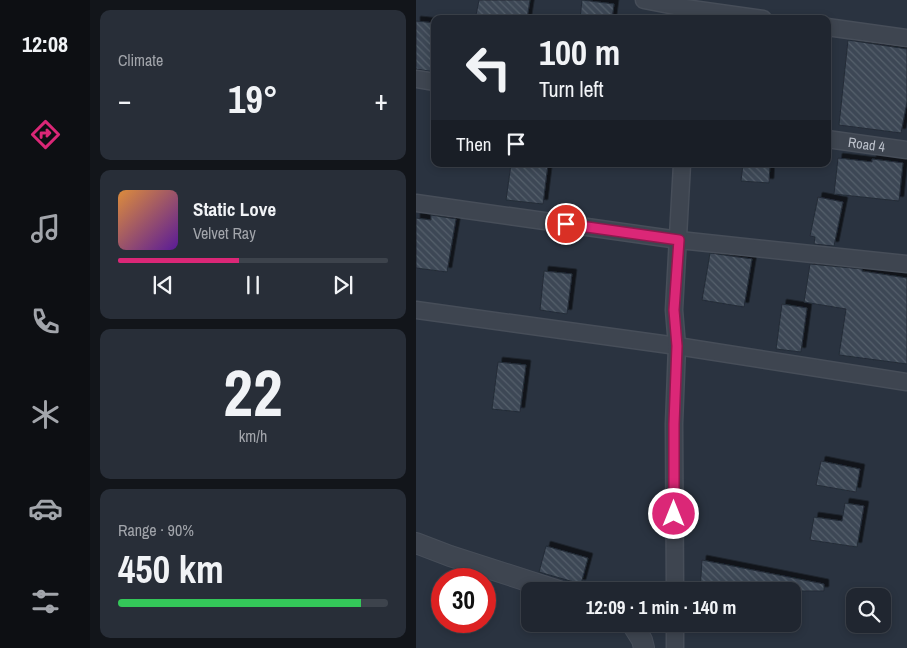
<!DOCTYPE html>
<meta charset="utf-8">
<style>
:root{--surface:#202630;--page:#282e38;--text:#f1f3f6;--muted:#a2a5ab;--line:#3d434c;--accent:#db2777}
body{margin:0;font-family:"Archivo Narrow",sans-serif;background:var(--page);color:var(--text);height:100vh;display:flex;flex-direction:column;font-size:19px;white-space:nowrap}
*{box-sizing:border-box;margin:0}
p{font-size:16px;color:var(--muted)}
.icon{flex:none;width:28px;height:28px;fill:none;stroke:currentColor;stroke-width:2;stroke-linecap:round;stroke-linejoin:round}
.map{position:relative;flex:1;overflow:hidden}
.panel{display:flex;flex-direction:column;gap:10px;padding:10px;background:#12151a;width:326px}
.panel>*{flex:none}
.banner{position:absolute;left:15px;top:15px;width:400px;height:152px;border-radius:10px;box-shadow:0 2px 8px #0003,0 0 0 1px var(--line);background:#202630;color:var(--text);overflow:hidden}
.tools{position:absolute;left:430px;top:588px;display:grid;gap:10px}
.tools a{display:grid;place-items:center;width:45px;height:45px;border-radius:10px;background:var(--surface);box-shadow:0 2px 8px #0003,0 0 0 1px var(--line);font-size:25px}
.speed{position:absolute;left:15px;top:568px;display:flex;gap:10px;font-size:25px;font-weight:700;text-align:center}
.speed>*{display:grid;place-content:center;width:65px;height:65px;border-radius:50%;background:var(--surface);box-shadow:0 2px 8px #0003,0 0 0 1px var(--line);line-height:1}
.speed .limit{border:8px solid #d22;background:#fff;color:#111}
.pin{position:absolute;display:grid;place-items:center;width:42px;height:42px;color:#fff;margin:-21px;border:2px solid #fff;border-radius:50%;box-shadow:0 1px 5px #0007}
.me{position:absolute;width:55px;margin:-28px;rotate:0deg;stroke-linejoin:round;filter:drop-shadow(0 0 4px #0008)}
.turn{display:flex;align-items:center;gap:18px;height:105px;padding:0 25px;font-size:22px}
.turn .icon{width:65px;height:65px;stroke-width:2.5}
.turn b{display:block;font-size:35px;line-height:42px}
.then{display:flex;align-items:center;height:48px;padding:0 25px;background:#0003;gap:10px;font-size:19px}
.big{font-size:38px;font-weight:800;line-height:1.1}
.panel .card{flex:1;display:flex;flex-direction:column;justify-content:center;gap:8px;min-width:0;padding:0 18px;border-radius:10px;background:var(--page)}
.panel .dial{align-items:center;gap:0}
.dial b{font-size:65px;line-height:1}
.song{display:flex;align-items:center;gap:15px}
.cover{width:60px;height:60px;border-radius:8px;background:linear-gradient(135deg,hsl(30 70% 55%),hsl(270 70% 35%))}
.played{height:5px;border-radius:2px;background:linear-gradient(90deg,var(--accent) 45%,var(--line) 45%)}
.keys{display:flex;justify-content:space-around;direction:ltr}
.heat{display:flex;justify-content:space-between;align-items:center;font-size:28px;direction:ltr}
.charge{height:8px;border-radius:4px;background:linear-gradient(90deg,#34c759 90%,var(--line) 0)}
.trip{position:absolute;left:105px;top:582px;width:280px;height:50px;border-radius:10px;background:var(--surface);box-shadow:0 2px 8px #0003,0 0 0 1px var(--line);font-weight:800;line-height:50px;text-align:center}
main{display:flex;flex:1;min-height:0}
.tabs{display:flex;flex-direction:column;width:90px;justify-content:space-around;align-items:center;background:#0d0f13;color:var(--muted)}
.tabs .icon{width:35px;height:35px}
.tabs .active{color:var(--accent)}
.tabs b{font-size:22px;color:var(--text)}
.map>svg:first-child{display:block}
.building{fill:url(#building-back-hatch);stroke:#242c37;filter:url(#shadow)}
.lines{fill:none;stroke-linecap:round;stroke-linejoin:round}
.minor-casing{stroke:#474e59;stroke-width:19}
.tertiary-casing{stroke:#474e59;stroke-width:22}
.minor{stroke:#3e4550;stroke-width:16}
.tertiary{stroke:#3e4550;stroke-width:20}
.route-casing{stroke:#8e194d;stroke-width:12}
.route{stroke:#db2777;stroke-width:9}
.labels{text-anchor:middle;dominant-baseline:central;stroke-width:5;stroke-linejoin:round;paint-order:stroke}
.street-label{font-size:14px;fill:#bbc0ca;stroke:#222a35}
</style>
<main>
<nav class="tabs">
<b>12:08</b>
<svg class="icon active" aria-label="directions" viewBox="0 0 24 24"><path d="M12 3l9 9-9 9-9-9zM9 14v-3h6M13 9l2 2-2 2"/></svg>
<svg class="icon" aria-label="music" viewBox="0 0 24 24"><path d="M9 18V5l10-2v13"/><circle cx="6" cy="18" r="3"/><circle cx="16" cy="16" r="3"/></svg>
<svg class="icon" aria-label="phone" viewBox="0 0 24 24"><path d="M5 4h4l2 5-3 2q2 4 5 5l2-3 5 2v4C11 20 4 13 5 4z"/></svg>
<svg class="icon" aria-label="climate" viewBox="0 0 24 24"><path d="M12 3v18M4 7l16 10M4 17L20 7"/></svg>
<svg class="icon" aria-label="car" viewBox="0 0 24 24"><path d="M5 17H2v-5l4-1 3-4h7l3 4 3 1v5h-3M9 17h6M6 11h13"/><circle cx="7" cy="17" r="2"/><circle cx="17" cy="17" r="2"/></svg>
<svg class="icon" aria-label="filters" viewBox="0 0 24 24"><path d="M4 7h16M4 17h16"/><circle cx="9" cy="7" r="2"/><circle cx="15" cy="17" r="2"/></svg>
</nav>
<section class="panel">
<div class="card"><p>Climate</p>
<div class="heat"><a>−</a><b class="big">19°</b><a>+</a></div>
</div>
<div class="card">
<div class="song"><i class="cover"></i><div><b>Static Love</b><p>Velvet Ray</p></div></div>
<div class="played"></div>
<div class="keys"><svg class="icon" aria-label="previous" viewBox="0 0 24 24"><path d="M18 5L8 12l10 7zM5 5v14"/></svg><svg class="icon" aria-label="pause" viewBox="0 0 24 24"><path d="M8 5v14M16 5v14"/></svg><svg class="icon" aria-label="next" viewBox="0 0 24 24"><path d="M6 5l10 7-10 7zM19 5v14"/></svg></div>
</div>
<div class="card dial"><b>22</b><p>km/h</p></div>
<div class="card"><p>Range · 90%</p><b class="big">450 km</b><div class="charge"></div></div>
</section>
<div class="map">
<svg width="491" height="648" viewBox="0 0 491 648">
<defs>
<pattern id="building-back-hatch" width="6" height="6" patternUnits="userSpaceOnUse" patternTransform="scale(1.25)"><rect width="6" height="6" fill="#3c4755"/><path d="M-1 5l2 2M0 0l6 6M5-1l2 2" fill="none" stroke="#56606c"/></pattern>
<filter id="shadow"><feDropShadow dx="4.5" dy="-4.5" stdDeviation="0" flood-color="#0009"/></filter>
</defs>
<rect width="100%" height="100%" fill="#2a3340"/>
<!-- building -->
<g class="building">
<path d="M 63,0 L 114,0 L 111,19 L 83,16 L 83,19 L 81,19 L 60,15 Z"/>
<path d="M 166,0 L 198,4 L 196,19 L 164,19 Z"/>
<path d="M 0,21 L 19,23 L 19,72 L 0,69 Z"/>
<path d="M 432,40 L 491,49 L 491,102 L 485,133 L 423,125 Z"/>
<path d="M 422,158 L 456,162 L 456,159 L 487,163 L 483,201 L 418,194 Z"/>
<path d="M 95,164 L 132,164 L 127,204 L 90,200 Z"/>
<path d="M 327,164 L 354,164 L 353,183 L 325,181 Z"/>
<path d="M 402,197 L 427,202 L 418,246 L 398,244 L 399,237 L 394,236 Z"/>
<path d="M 15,215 L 40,219 L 31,272 L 0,268 L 0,218 L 15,220 Z"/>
<path d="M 294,253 L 336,259 L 328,307 L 286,300 Z"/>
<path d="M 394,264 L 446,269 L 446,271 L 491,278 L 491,364 L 423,355 L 430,309 L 388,302 Z"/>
<path d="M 128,271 L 156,274 L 151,314 L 124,310 Z"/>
<path d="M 366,304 L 391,308 L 385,352 L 360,349 Z"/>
<path d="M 82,362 L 110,365 L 104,412 L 76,409 Z"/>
<path d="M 405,461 L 444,469 L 440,492 L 400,485 Z"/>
<path d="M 429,503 L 448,506 L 441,547 L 394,540 L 398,517 L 426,521 Z"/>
<path d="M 130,546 L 172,558 L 165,584 L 123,572 Z"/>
<path d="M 286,560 L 408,584 L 408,591 L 348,591 L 304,584 L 303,591 L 284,591 Z"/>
</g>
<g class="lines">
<!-- minor casing -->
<g class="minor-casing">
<g id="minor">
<path d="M 228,0 L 269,8 L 347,19"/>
<path d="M 411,27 L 491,38"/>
<path d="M 0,79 L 19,82"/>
<path id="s1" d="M 411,139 L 491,150"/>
<path d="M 0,203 L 263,240 L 491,264"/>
<path d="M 0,310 L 261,346 L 491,382"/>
<path d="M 259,591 L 258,424 L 261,346 L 258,310 L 266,164"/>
<path d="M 259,624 L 259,648"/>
</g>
</g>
<!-- tertiary casing -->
<g class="tertiary-casing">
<g id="tertiary">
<path d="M 0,543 L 34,556 L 143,591"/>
<path d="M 216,624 L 226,640 L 228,648"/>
</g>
</g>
<!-- minor -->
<use href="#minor" class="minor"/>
<!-- tertiary -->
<use href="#tertiary" class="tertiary"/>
</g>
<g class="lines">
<!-- route casing -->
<g class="route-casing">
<path id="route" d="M 150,224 L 263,240 L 258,310 L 261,346 L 258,424 L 258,514"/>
</g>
<!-- route -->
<use href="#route" class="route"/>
</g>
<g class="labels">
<!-- street labels -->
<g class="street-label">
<text stroke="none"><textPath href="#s1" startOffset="40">Road 4</textPath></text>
</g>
</g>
</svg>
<div class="tools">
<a><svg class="icon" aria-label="search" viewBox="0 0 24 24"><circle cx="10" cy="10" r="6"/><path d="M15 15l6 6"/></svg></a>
</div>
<div class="speed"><div class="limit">30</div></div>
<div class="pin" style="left:150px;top:224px;background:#d93025"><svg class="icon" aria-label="arrive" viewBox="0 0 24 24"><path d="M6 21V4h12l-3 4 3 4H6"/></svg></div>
<svg class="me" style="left:258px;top:514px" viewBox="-20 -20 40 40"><circle r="17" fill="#db2777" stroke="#fff" stroke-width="3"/><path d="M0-11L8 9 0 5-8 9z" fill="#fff"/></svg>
<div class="trip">12:09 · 1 min · 140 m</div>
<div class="banner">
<div class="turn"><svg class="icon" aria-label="left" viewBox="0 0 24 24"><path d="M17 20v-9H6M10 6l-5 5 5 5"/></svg><div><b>100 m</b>Turn left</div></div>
<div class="then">Then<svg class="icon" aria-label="arrive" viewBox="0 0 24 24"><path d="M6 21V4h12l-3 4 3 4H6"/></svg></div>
</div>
</div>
</main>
